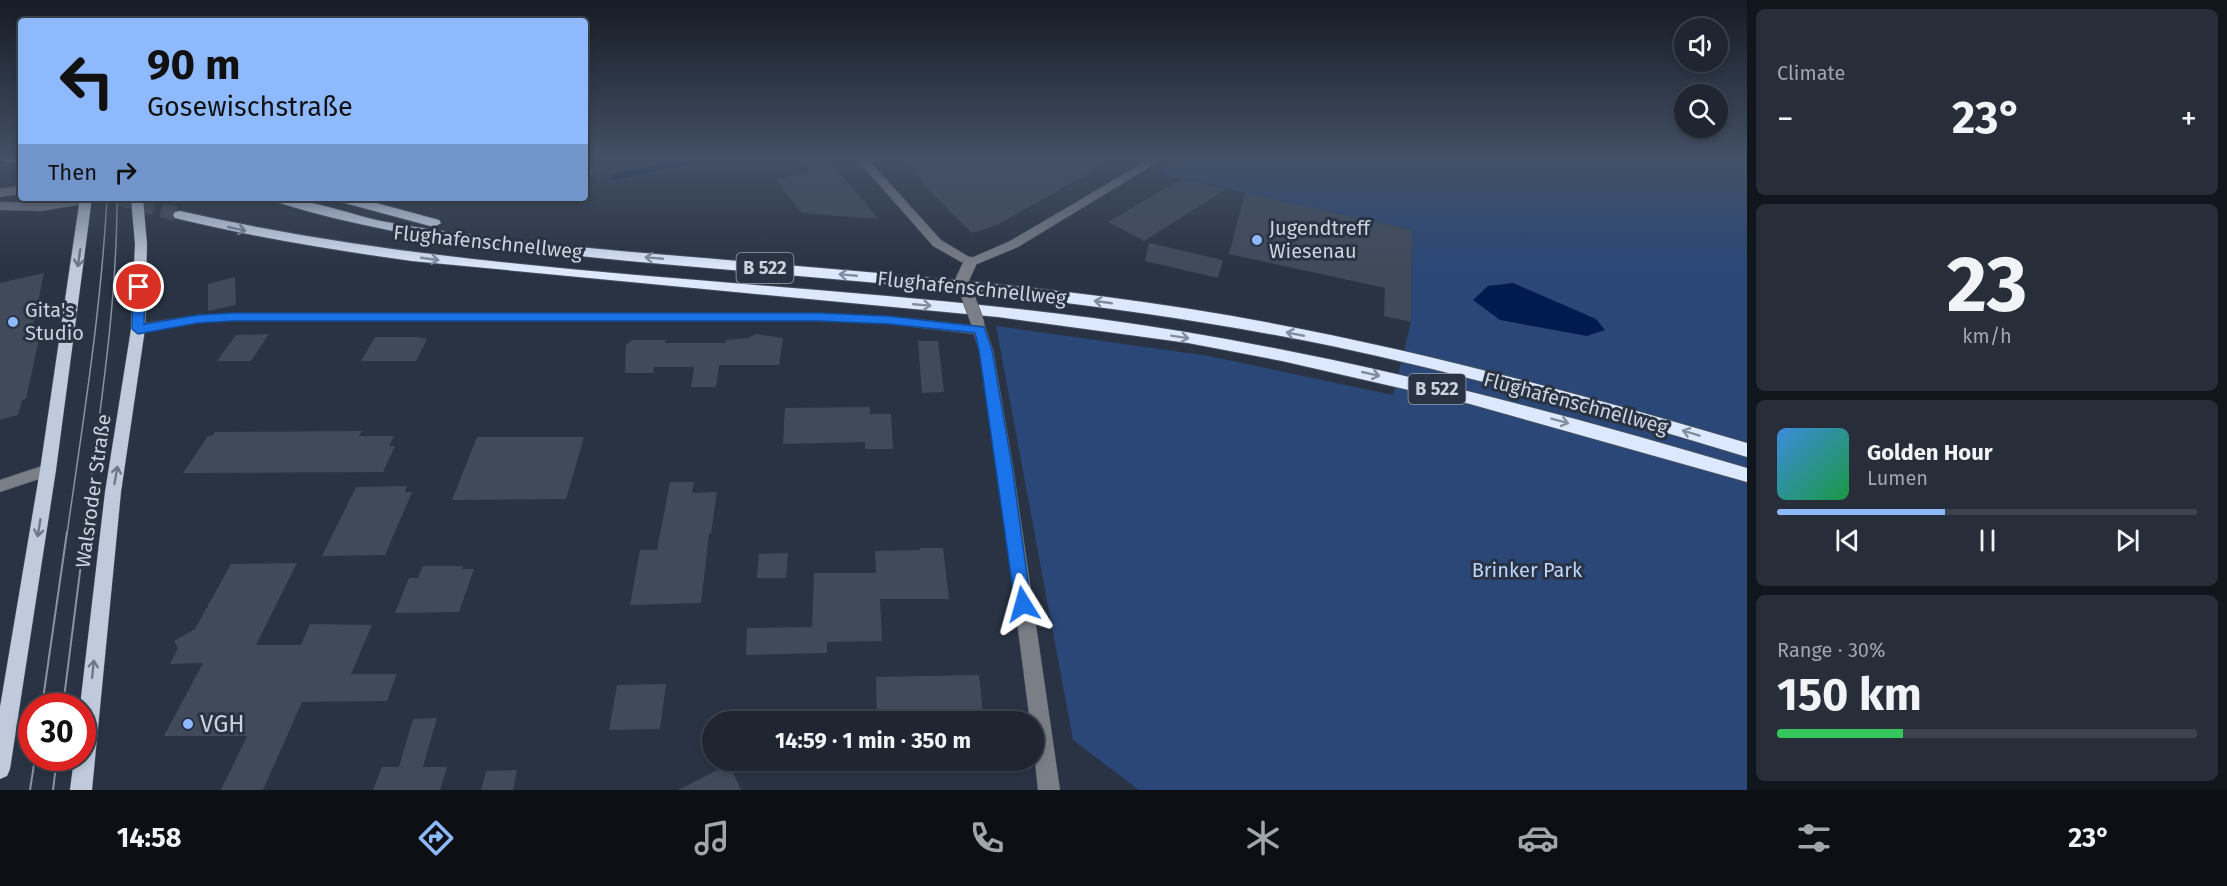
<!DOCTYPE html>
<meta charset="utf-8">
<style>
:root{--surface:#1f2632;--page:#272e3a;--text:#f1f3f6;--muted:#a1a5ac;--line:#3c434d;--accent:#8eb9fd}
body{margin:0;font-family:"Fira Sans",sans-serif;background:var(--page);color:var(--text);height:100vh;display:flex;flex-direction:column;font-size:22px;white-space:nowrap}
*{box-sizing:border-box;margin:0}
p{font-size:20px;color:var(--muted)}
.icon{flex:none;width:33px;height:33px;fill:none;stroke:currentColor;stroke-width:2;stroke-linecap:round;stroke-linejoin:round}
.map{position:relative;flex:1;overflow:hidden}
.sheet{display:flex;flex-direction:column;gap:9px;padding:9px;background:#11151c;width:480px}
.sheet>*{flex:none}
.banner{position:absolute;left:18px;top:18px;width:570px;height:183px;border-radius:6px;box-shadow:0 3px 9px #0003,0 0 0 2px var(--line);background:#8eb9fd;color:#111;overflow:hidden}
.buttons{position:absolute;left:1674px;top:18px;display:grid;gap:12px}
.buttons a{display:grid;place-items:center;width:54px;height:54px;border-radius:50%;background:var(--surface);box-shadow:0 3px 9px #0003,0 0 0 2px var(--line);font-size:30px}
.speed{position:absolute;left:18px;top:693px;display:flex;gap:12px;font-size:30px;font-weight:700;text-align:center}
.speed>*{display:grid;place-content:center;width:78px;height:78px;border-radius:50%;background:var(--surface);box-shadow:0 3px 9px #0003,0 0 0 2px var(--line);line-height:1}
.speed .limit{border:9px solid #d22;background:#fff;color:#111}
.pin{position:absolute;display:grid;place-items:center;width:51px;height:51px;color:#fff;margin:-26px;border:3px solid #fff;border-radius:50%;box-shadow:0 2px 6px #0007}
.me{position:absolute;width:66px;margin:-33px;rotate:352deg;stroke-linejoin:round;filter:drop-shadow(0 0 4px #0008)}
.turn{display:flex;align-items:center;gap:21px;height:126px;padding:0 30px;font-size:27px}
.turn .icon{width:78px;height:78px;stroke-width:2.5}
.turn b{display:block;font-size:42px;line-height:51px}
.then{display:flex;align-items:center;height:57px;padding:0 30px;background:#0003;gap:12px;font-size:22px}
.big{font-size:45px;font-weight:700;line-height:1.1}
.sheet .tile{flex:1;display:flex;flex-direction:column;justify-content:center;gap:9px;min-width:0;padding:0 21px;border-radius:9px;background:var(--page)}
.sheet .dial{align-items:center;gap:0}
.dial b{font-size:78px;line-height:1}
.song{display:flex;align-items:center;gap:18px}
.cover{width:72px;height:72px;border-radius:9px;background:linear-gradient(135deg,hsl(210 70% 55%),hsl(140 70% 35%))}
.played{height:6px;border-radius:3px;background:linear-gradient(90deg,var(--accent) 40%,var(--line) 40%)}
.keys{display:flex;justify-content:space-around;direction:ltr}
.heat{display:flex;justify-content:space-between;align-items:center;font-size:33px;direction:ltr}
.charge{height:9px;border-radius:4px;background:linear-gradient(90deg,#34c759 30%,var(--line) 0)}
.trip{position:absolute;left:702px;top:711px;width:342px;height:60px;border-radius:30px;background:var(--surface);box-shadow:0 3px 9px #0003,0 0 0 2px var(--line);font-weight:700;line-height:60px;text-align:center}
.dock{display:flex;height:96px;justify-content:space-around;align-items:center;background:#0c0f14;color:var(--muted)}
.dock .icon{width:42px;height:42px}
.dock .on{color:var(--accent)}
.dock b{font-size:27px;color:var(--text)}
main{display:flex;flex:1;min-height:0}
.map>svg:first-child{display:block}
.green{fill:#2a4777}
.water{fill:#001b4f}
.lines{fill:none;stroke-linecap:round;stroke-linejoin:round}
.stream{stroke:#001b4f;stroke-width:6}
.building{fill:#404a5b}
.highway-tunnel{stroke:#424b5a;stroke-width:15;stroke-dasharray:15 8;stroke-linecap:butt}
.minor-casing{stroke:#47505f;stroke-width:1}
.major-casing{stroke:#47505f;stroke-width:1}
.highway-casing{stroke:#47505f;stroke-width:2}
.minor{fill:#797e87;fill-rule:evenodd}
.major{fill:#bfcadc;fill-rule:evenodd}
.highway{fill:#dbe8fd;fill-rule:evenodd}
.tram-far1{stroke:#8a929f;stroke-width:1.5}
.tram{stroke:#8a929f;stroke-width:2}
.minor-bridge-casing{stroke:#47505f;stroke-width:14;stroke-linecap:butt}
.minor-bridge{stroke:#797e87;stroke-width:13}
.oneway{stroke:#828ea0}
.oneway2{stroke:#6c7788}
.route{fill:#1a73e8;stroke:#114b97;stroke-width:1.5}
.poi-dot{fill:#8eb9fd;stroke:#293343;stroke-width:2}
.labels{text-anchor:middle;dominant-baseline:central;stroke-width:6;stroke-linejoin:round;paint-order:stroke}
.shield{fill:#293343;stroke:#9ca3b0;stroke-width:1.5}
.shield-label{font-size:18px;font-weight:bold;fill:#cdd3de}
.poi-label{font-size:20px;fill:#cdd3de;stroke:#293343;text-anchor:start}
.street-label{font-size:20px;fill:#cdd3de;stroke:#293343}
.park-label{font-size:20px;fill:#bbd5fe;stroke:#293343}
.near-poi-label{font-size:24px;fill:#cdd3de;stroke:#293343;text-anchor:start}
</style>
<main>
<div class="map">
<svg width="1747" height="790" viewBox="0 0 1747 790">
<rect width="100%" height="100%" fill="#293343"/>
<!-- green -->
<path class="green" d="M 1189,157 L 1747,159 L 1747,790 L 1139,790 L 1073,740 L 996,326 L 1209,356 L 1393,395 L 1411,322 L 1412,230 L 1156,173 Z"/>
<!-- water -->
<path class="water" d="M 1513,283 L 1596,319 L 1605,330 L 1587,336 L 1500,320 L 1473,300 L 1488,286 Z"/>
<g class="lines">
<!-- stream -->
<path class="stream" d="M 614,177 L 706,157"/>
</g>
<!-- building -->
<g class="building">
<path d="M 799,157 L 826,157 L 879,219 L 802,213 L 776,180 L 810,171 Z"/>
<path d="M 899,157 L 1118,157 L 997,225 L 972,233 L 920,182 L 923,181 Z"/>
<path d="M 1181,179 L 1226,189 L 1144,241 L 1108,222 Z"/>
<path d="M 1245,193 L 1412,230 L 1411,322 L 1384,316 L 1385,288 L 1229,254 Z"/>
<path d="M 1149,243 L 1223,260 L 1218,278 L 1145,261 Z"/>
<path d="M 44,273 L 30,340 L 39,338 L 26,399 L 22,400 L 18,415 L 0,420 L 0,283 Z"/>
<path d="M 235,277 L 236,305 L 208,311 L 208,284 Z"/>
<path d="M 269,334 L 251,361 L 217,361 L 236,335 Z"/>
<path d="M 756,334 L 783,338 L 779,365 L 719,365 L 716,387 L 691,387 L 694,367 L 654,367 L 653,373 L 625,373 L 626,345 L 632,340 L 666,340 L 665,343 L 726,343 L 726,340 L 748,338 Z"/>
<path d="M 375,337 L 417,337 L 427,339 L 416,361 L 361,361 Z"/>
<path d="M 918,341 L 938,341 L 944,392 L 922,393 Z"/>
<path d="M 870,407 L 870,414 L 891,414 L 893,449 L 865,449 L 865,442 L 783,444 L 785,408 Z"/>
<path d="M 362,431 L 359,436 L 394,436 L 389,446 L 395,446 L 383,472 L 183,473 L 208,436 L 212,436 L 215,432 Z"/>
<path d="M 477,437 L 584,437 L 566,499 L 452,500 Z"/>
<path d="M 670,482 L 694,482 L 692,493 L 717,492 L 711,534 L 709,534 L 701,603 L 630,605 L 640,550 L 657,550 Z"/>
<path d="M 407,486 L 405,492 L 412,492 L 385,555 L 322,556 L 356,487 Z"/>
<path d="M 920,548 L 943,548 L 949,599 L 880,599 L 882,641 L 827,642 L 827,653 L 746,655 L 747,628 L 812,627 L 814,573 L 876,573 L 875,551 L 920,550 Z"/>
<path d="M 788,553 L 786,578 L 757,578 L 759,554 Z"/>
<path d="M 297,563 L 256,645 L 301,645 L 310,624 L 372,625 L 351,674 L 397,674 L 387,701 L 302,702 L 263,790 L 221,790 L 247,736 L 164,736 L 203,663 L 170,664 L 178,648 L 174,641 L 195,629 L 231,564 Z"/>
<path d="M 423,566 L 463,566 L 462,569 L 474,569 L 459,612 L 395,613 L 409,578 L 418,578 Z"/>
<path d="M 979,675 L 984,722 L 877,722 L 876,677 Z"/>
<path d="M 666,684 L 660,729 L 609,730 L 617,685 Z"/>
<path d="M 437,718 L 423,767 L 447,767 L 440,790 L 373,790 L 382,767 L 399,767 L 413,719 Z"/>
<path d="M 729,764 L 741,790 L 678,790 Z"/>
<path d="M 517,770 L 513,790 L 481,790 L 486,771 Z"/>
</g>
<g class="lines">
<!-- highway-tunnel -->
<path class="highway-tunnel" d="M 117,198 L 180,215"/>
<!-- minor casing -->
<g class="minor-casing">
<g id="minor">
<path d="M 855,157 L 866,157 L 941,240 L 971,258 L 1010,241 L 1153,157 L 1166,157 L 1018,247 L 970,267 L 933,246 Z"/>
<path d="M 585,163 L 591,166 L 592,174 L 586,177 Z"/>
<path d="M 21,186 L 21,194 L 0,197 L 0,189 Z"/>
<path d="M 75,198 L 102,198 L 96,202 L 42,211 L 0,210 L 0,202 L 42,203 Z"/>
<path d="M 232,313 L 820,313 L 888,316 L 971,325 L 973,321 L 983,321 L 993,350 L 1013,467 L 1060,790 L 1038,790 L 1034,752 L 1034,722 L 1030,722 L 997,467 L 979,350 L 974,334 L 888,324 L 820,321 L 232,321 L 198,323 L 138,334 L 131,329 L 138,324 L 198,315 Z"/>
<path d="M 48,464 L 54,466 L 56,470 L 54,474 L 0,492 L 0,480 Z"/>
</g>
</g>
<!-- major casing -->
<g class="major-casing">
<g id="major">
<path d="M 80,198 L 92,198 L 56,470 L 10,769 L 7,776 L 0,779 L 0,707 L 40,470 Z"/>
<path d="M 131,198 L 143,198 L 147,244 L 145,329 L 121,492 L 92,790 L 70,790 L 74,758 L 82,758 L 82,706 L 80,706 L 105,492 L 131,329 L 135,244 Z"/>
</g>
</g>
<!-- highway casing -->
<g class="highway-casing">
<g id="highway">
<path d="M 0,157 L 21,157 L 21,164 L 0,160 Z"/>
<path d="M 271,198 C 308,198 345,213 381,221 C 443,233 505,239 568,246 C 775,266 984,277 1190,309 C 1379,339 1564,389 1747,443 L 1747,457 C 1610,415 1472,376 1332,346 C 1219,323 1104,306 989,294 C 869,281 749,272 629,261 C 509,249 389,238 273,201 Z"/>
<path d="M 335,198 L 358,198 L 439,220 L 441,223 L 434,227 L 337,201 Z"/>
<path d="M 180,211 C 480,279 789,278 1093,318 C 1315,348 1532,404 1747,468 L 1747,482 L 1470,404 L 1282,361 L 1188,343 L 998,317 L 412,261 C 332,250 253,237 175,218 L 173,215 L 175,212 Z"/>
</g>
</g>
<!-- minor -->
<use href="#minor" class="minor"/>
<!-- major -->
<use href="#major" class="major"/>
<!-- highway -->
<use href="#highway" class="highway"/>
<!-- tram-far1 -->
<g class="tram-far1">
<path d="M 67,534 C 83,422 101,311 107,198"/>
<path d="M 84,534 C 98,422 117,310 117,198"/>
</g>
<!-- tram -->
<g class="tram">
<path d="M 42,706 L 67,532"/>
<path d="M 63,706 L 85,532"/>
<path d="M 30,790 L 35,758"/>
<path d="M 53,790 L 57,758"/>
</g>
<!-- minor-bridge casing -->
<g class="minor-bridge-casing">
<path id="minor-bridge" d="M 970,263 L 962,280 L 978,324"/>
</g>
<!-- minor-bridge -->
<use href="#minor-bridge" class="minor-bridge"/>
</g>
<!-- one-way arrows -->
<defs><path id="oneway-shaft" d="M-6 0H5M1.5-3L5.5 0L1.5 3" fill="none" stroke-width="1.6" stroke-linecap="round" stroke-linejoin="round" transform="scale(1.5)"/></defs>
<g class="oneway">
<use href="#oneway-shaft" transform="translate(237 229) rotate(13)"/>
<use href="#oneway-shaft" transform="translate(654 258) rotate(-175)"/>
<use href="#oneway-shaft" transform="translate(430 259) rotate(8)"/>
<use href="#oneway-shaft" transform="translate(848 275) rotate(-175)"/>
<use href="#oneway-shaft" transform="translate(1103 302) rotate(-172)"/>
<use href="#oneway-shaft" transform="translate(922 305) rotate(5)"/>
<use href="#oneway-shaft" transform="translate(1295 334) rotate(-169)"/>
<use href="#oneway-shaft" transform="translate(1180 337) rotate(9)"/>
<use href="#oneway-shaft" transform="translate(1371 374) rotate(13)"/>
<use href="#oneway-shaft" transform="translate(1560 421) rotate(15)"/>
<use href="#oneway-shaft" transform="translate(1691 433) rotate(-163)"/>
</g>
<g class="oneway2">
<use href="#oneway-shaft" transform="translate(79 258) rotate(98)"/>
<use href="#oneway-shaft" transform="translate(116 475) rotate(-80)"/>
<use href="#oneway-shaft" transform="translate(39 528) rotate(99)"/>
<use href="#oneway-shaft" transform="translate(93 669) rotate(-84)"/>
</g>
<!-- sky -->
<linearGradient id="sky" x2="0" y2="1"><stop stop-color="#171c25"/><stop offset="0.59" stop-color="#435066"/><stop offset="1" stop-color="#435066" stop-opacity="0"/></linearGradient>
<rect width="1747" height="268" fill="url(#sky)"/>
<!-- route -->
<path class="route" d="M 139,283 L 145,287 L 144,324 L 198,315 L 232,313 L 820,313 L 888,316 L 984,327 L 992,350 L 1012,466 L 1031,604 L 1029,609 L 1023,611 L 1017,609 L 1015,604 L 979,350 L 975,333 L 888,324 L 820,321 L 232,321 L 198,323 L 138,334 L 132,329 L 133,287 Z"/>
<!-- markers -->
<g class="poi-dot">
<circle cx="1257" cy="240" r="6"/>
<circle cx="13" cy="322" r="6"/>
<circle cx="188" cy="724" r="6"/>
</g>
<g class="labels">
<!-- shield labels -->
<g class="shield">
<rect x="736.5" y="253" width="57" height="30" rx="4.5"/>
<rect x="1408.5" y="374" width="57" height="30" rx="4.5"/>
</g>
<g class="shield-label">
<text x="765" y="268">B 522</text>
<text x="1437" y="389">B 522</text>
</g>
<!-- poi labels -->
<g class="poi-label">
<text x="1269" y="228">Jugendtreff<tspan x="1269" dy="23">Wiesenau</tspan></text>
<text x="25" y="310">Gita's<tspan x="25" dy="23">Studio</tspan></text>
</g>
<!-- street labels -->
<g class="street-label">
<text transform="translate(488 242) rotate(6)">Flughafenschnellweg</text>
<text transform="translate(972 288) rotate(6)">Flughafenschnellweg</text>
<text transform="translate(1576 403) rotate(15)">Flughafenschnellweg</text>
<text transform="translate(93 491) rotate(-82)">Walsroder Straße</text>
</g>
<!-- park labels -->
<g class="park-label">
<text x="1527" y="570">Brinker Park</text>
</g>
<!-- near-poi labels -->
<g class="near-poi-label">
<text x="200" y="724">VGH</text>
</g>
</g>
</svg>
<div class="buttons">
<a><svg class="icon" aria-label="sound" viewBox="0 0 24 24"><path d="M4 9h4l5-4v14l-5-4H4zM17 9q2 3 0 6"/></svg></a>
<a><svg class="icon" aria-label="search" viewBox="0 0 24 24"><circle cx="10" cy="10" r="6"/><path d="M15 15l6 6"/></svg></a>
</div>
<div class="speed"><div class="limit">30</div></div>
<div class="pin" style="left:139px;top:287px;background:#d93025"><svg class="icon" aria-label="arrive" viewBox="0 0 24 24"><path d="M6 21V4h12l-3 4 3 4H6"/></svg></div>
<svg class="me" style="left:1023px;top:604px" viewBox="-20 -20 40 40"><path d="M0-17L14 15 0 8-14 15z" fill="#1a73e8" stroke="#fff" stroke-width="4"/></svg>
<div class="trip">14:59 · 1 min · 350 m</div>
<div class="banner">
<div class="turn"><svg class="icon" aria-label="left" viewBox="0 0 24 24"><path d="M17 20v-9H6M10 6l-5 5 5 5"/></svg><div><b>90 m</b>Gosewischstraße</div></div>
<div class="then">Then<svg class="icon" aria-label="right" viewBox="0 0 24 24"><path d="M7 20v-9h11M14 6l5 5-5 5"/></svg></div>
</div>
</div>
<section class="sheet">
<div class="tile"><p>Climate</p>
<div class="heat"><a>−</a><b class="big">23°</b><a>+</a></div>
</div>
<div class="tile dial"><b>23</b><p>km/h</p></div>
<div class="tile">
<div class="song"><i class="cover"></i><div><b>Golden Hour</b><p>Lumen</p></div></div>
<div class="played"></div>
<div class="keys"><svg class="icon" aria-label="previous" viewBox="0 0 24 24"><path d="M18 5L8 12l10 7zM5 5v14"/></svg><svg class="icon" aria-label="pause" viewBox="0 0 24 24"><path d="M8 5v14M16 5v14"/></svg><svg class="icon" aria-label="next" viewBox="0 0 24 24"><path d="M6 5l10 7-10 7zM19 5v14"/></svg></div>
</div>
<div class="tile"><p>Range · 30%</p><b class="big">150 km</b><div class="charge"></div></div>
</section>
</main>
<nav class="dock">
<b>14:58</b>
<svg class="icon on" aria-label="directions" viewBox="0 0 24 24"><path d="M12 3l9 9-9 9-9-9zM9 14v-3h6M13 9l2 2-2 2"/></svg>
<svg class="icon" aria-label="music" viewBox="0 0 24 24"><path d="M9 18V5l10-2v13"/><circle cx="6" cy="18" r="3"/><circle cx="16" cy="16" r="3"/></svg>
<svg class="icon" aria-label="phone" viewBox="0 0 24 24"><path d="M5 4h4l2 5-3 2q2 4 5 5l2-3 5 2v4C11 20 4 13 5 4z"/></svg>
<svg class="icon" aria-label="climate" viewBox="0 0 24 24"><path d="M12 3v18M4 7l16 10M4 17L20 7"/></svg>
<svg class="icon" aria-label="car" viewBox="0 0 24 24"><path d="M5 17H2v-5l4-1 3-4h7l3 4 3 1v5h-3M9 17h6M6 11h13"/><circle cx="7" cy="17" r="2"/><circle cx="17" cy="17" r="2"/></svg>
<svg class="icon" aria-label="filters" viewBox="0 0 24 24"><path d="M4 7h16M4 17h16"/><circle cx="9" cy="7" r="2"/><circle cx="15" cy="17" r="2"/></svg>
<b>23°</b>
</nav>
